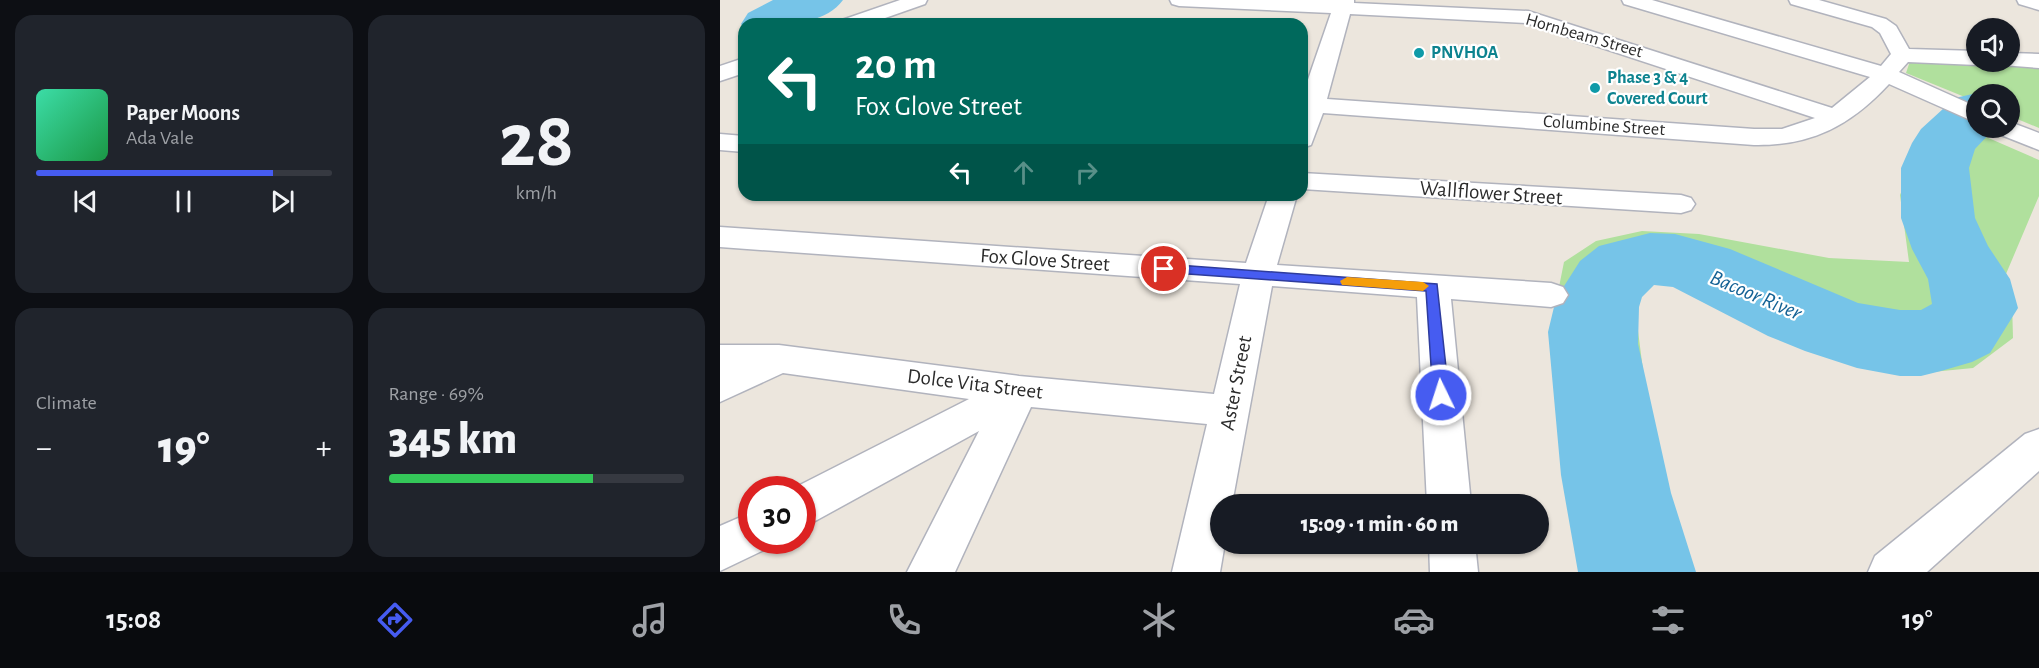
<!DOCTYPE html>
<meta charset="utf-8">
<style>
:root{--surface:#171b24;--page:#20242c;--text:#f1f3f6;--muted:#9ea1a6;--line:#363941;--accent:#465cf1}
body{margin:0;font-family:"Alegreya Sans",sans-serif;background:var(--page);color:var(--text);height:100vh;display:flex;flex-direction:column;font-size:22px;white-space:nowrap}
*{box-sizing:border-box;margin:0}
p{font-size:20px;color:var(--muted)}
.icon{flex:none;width:33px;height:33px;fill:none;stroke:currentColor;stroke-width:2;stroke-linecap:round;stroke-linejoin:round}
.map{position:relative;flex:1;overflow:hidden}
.panel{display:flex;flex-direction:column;gap:15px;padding:15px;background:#0d0f14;width:720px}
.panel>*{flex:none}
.guide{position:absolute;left:18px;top:18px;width:570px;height:183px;border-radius:18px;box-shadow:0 2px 4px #0004;background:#00695c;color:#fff;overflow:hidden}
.controls{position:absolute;left:1246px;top:18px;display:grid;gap:12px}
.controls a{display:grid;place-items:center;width:54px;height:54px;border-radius:50%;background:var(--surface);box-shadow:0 2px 4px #0004;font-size:30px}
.speed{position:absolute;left:18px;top:476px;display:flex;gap:12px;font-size:30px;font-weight:700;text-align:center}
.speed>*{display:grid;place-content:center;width:78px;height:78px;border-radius:50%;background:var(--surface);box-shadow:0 2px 4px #0004;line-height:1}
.speed .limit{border:9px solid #d22;background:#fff;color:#111}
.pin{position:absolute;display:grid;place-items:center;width:51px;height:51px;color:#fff;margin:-26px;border:3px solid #fff;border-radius:50%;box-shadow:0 2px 6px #0007}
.me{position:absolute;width:66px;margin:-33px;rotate:356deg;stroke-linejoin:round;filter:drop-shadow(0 0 4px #0008)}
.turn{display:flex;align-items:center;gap:21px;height:126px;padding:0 18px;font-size:27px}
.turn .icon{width:78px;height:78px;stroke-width:2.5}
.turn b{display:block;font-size:42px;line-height:51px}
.lanes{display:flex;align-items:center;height:57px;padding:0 18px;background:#0003;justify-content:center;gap:30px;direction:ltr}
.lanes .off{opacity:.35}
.big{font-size:45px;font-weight:800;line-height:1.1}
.panel .tile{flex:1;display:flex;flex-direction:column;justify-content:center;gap:9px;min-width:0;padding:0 21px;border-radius:18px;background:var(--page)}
.panel .dial{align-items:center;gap:0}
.dial b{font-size:78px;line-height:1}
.song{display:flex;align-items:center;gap:18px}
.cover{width:72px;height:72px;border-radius:9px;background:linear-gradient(135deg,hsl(160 70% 55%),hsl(140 70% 35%))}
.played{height:6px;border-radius:3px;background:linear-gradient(90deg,var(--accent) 80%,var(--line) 80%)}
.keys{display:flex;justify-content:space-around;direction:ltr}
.heat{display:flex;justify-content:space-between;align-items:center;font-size:33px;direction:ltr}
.charge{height:9px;border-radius:4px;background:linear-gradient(90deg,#34c759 69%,var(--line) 0)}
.panel .tiles{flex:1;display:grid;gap:15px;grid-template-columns:repeat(2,1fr)}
.trip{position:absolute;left:490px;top:494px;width:339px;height:60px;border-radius:30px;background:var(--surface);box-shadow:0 2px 4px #0004;font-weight:800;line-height:60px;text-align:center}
.dock{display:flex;height:96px;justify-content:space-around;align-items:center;background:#090b0e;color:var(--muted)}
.dock .icon{width:42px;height:42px}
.dock .on{color:var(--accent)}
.dock b{font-size:27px;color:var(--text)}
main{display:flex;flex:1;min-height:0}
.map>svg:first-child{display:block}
.green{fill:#b0e09d}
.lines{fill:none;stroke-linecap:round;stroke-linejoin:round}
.river{fill:#76c4e8;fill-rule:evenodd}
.street-casing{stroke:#b1b3bd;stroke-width:3}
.street{fill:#fff;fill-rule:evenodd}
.route{fill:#465cf1;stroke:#2e3c9d;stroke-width:1.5}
.slow{fill:#f59e0b}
.culture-dot{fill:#0f9aa8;stroke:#fff;stroke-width:2}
.labels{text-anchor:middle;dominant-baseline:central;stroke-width:4.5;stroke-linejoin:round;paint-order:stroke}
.far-street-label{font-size:18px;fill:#2b2b2b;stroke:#fff}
.far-culture-label{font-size:18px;font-weight:bold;fill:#0d838f;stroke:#fff;text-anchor:start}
.street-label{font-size:21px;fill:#2b2b2b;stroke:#fff}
.water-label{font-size:22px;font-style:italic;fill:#146295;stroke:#fff}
</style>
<main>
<section class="panel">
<div class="tiles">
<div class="tile">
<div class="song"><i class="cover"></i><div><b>Paper Moons</b><p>Ada Vale</p></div></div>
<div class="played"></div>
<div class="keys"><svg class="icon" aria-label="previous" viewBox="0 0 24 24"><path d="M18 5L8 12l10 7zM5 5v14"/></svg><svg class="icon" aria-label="pause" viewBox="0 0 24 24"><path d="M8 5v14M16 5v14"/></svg><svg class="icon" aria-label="next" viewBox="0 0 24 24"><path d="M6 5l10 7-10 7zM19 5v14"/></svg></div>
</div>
<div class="tile dial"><b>28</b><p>km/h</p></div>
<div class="tile"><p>Climate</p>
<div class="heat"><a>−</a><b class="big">19°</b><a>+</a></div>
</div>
<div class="tile"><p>Range · 69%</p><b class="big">345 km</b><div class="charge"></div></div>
</div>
</section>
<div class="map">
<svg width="1319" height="572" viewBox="0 0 1319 572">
<rect width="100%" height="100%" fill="#ece6dd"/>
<!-- green -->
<g class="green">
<path d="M 1194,49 L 1257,51 L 1257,62 L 1319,64 L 1319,128 L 1290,116 L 1290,94 L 1257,94 L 1257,102 L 1186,73 Z"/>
<path d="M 1220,117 L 1319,160 L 1319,196 L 1286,274 L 1292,301 L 1293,338 L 1253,368 L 1202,373 L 1124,355 L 966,283 L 912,284 L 944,534 L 966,572 L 902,572 L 887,539 L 849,347 L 837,297 L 844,262 L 876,241 L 922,231 L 979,234 L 1109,258 L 1189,262 L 1180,195 L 1197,154 Z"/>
</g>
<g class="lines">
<!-- river -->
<g class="river">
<path d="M 53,0 L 123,0 C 103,28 55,24 24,24 L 24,29 L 21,24 L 28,13 Z"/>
<path d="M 1257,93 L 1264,94 L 1257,94 L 1257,128 L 1275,128 L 1255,149 L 1249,168 L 1255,218 L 1268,246 L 1290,279 L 1298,308 L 1270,353 L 1252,362 L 1221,371 L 1201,376 L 1180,376 L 1137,368 L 1085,351 L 1048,336 L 953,287 L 934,285 L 922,297 L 919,307 L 918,344 L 951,493 L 976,572 L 858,572 L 841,475 L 828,332 L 834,307 L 839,294 L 860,261 L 879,246 L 930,233 L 955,234 L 1010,249 L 1138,303 L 1180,310 L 1201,310 L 1212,304 L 1208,279 L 1192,249 L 1181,218 L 1181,168 L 1192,143 L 1201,129 L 1235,98 Z"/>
</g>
<!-- street casing -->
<g class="street-casing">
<g id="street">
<path d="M 180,0 L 207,0 L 205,4 L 148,24 L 119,24 L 122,20 Z"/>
<path d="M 450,0 L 634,0 L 634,3 L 808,11 L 1112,108 L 1150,77 L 904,4 L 902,0 L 932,0 L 1161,66 L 1171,54 L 1160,33 L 1152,27 L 1071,4 L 1069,0 L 1099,0 L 1166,19 L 1176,26 L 1189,49 L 1257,51 L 1257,62 L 1266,62 L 1257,65 L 1188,62 L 1179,72 L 1257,107 L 1257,123 L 1169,84 C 1130,126 1091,146 1034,145 L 603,113 L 591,145 L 582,148 L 582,97 L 611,13 L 459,6 L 452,4 ZM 630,14 L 806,23 L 1095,118 L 1062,129 L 1034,129 L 607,99 Z"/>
<path d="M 1297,0 L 1319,0 L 1319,10 L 1299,4 Z"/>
<path d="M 1290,53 L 1319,54 L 1319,68 L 1282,65 L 1280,62 L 1290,62 Z"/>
<path d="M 24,58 L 24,73 L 0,81 L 0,66 Z"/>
<path d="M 1290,122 L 1319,133 L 1319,150 L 1276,133 L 1272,128 L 1290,128 Z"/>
<path d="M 0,134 L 24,136 L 24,152 L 0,150 Z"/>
<path d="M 582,173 L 961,195 L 971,198 L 975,204 L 971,210 L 961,213 L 582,189 Z"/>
<path d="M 549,195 L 577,195 L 557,265 L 831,283 L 843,287 L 848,295 L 843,303 L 831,307 L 731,299 L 751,504 L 707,504 L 697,297 L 552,286 L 512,504 L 501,504 L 501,543 L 505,543 L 500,572 L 452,572 L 487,424 L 311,407 L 235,572 L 187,572 L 259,431 L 97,520 L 82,526 L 82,489 L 72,489 L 249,399 L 63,373 L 0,402 L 0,345 L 59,345 L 299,376 L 494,394 L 520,284 L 0,247 L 0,227 L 526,263 Z"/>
<path d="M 1319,429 L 1319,471 L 1207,572 L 1148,572 L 1155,556 L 1305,434 Z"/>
<path d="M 32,512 L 32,540 L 51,540 L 48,548 L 0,571 L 0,526 Z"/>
<path d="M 709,543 L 755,543 L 758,572 L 710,572 Z"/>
</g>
</g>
<!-- street -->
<use href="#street" class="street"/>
</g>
<!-- route -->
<path class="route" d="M 444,264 L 717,284 L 729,395 L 727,400 L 721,402 L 715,400 L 713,395 L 706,291 L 440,272 L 438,269 L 440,266 Z"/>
<!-- slow -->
<path class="slow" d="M 627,277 L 703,282 L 709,286 L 703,291 L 622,285 L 620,281 Z"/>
<!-- markers -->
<g class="culture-dot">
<circle cx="699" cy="53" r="6"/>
<circle cx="875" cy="88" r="6"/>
</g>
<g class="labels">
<!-- far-street labels -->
<g class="far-street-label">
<text transform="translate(864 36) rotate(16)">Hornbeam Street</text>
<text transform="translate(884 126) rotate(4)">Columbine Street</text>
</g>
<!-- far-culture labels -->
<g class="far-culture-label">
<text x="711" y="53">PNVHOA</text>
<text x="887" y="78">Phase 3 &amp; 4<tspan x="887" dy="21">Covered Court</tspan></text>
</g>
<!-- street labels -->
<g class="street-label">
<text transform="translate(771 193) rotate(4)">Wallflower Street</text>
<text transform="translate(325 260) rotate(4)">Fox Glove Street</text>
<text transform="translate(516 383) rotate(-79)">Aster Street</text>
<text transform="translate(255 384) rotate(7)">Dolce Vita Street</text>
</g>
<!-- water labels -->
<g class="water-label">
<text transform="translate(1036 295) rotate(23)">Bacoor River</text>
</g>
</g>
</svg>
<div class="controls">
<a><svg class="icon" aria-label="sound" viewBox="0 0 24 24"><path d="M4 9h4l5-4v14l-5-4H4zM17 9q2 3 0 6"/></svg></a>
<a><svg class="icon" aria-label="search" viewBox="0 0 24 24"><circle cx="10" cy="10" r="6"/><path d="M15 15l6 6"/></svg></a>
</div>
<div class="speed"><div class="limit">30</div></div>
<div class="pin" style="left:444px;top:269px;background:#d93025"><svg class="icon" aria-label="arrive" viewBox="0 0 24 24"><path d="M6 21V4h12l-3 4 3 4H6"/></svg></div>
<svg class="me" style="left:721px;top:395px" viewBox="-20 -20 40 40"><circle r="17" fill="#465cf1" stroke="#fff" stroke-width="3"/><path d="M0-11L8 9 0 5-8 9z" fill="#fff"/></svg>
<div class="trip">15:09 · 1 min · 60 m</div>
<div class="guide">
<div class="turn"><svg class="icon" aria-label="left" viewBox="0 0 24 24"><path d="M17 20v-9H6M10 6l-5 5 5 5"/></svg><div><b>20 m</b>Fox Glove Street</div></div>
<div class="lanes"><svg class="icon" aria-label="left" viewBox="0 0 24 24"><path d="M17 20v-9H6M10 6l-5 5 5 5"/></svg><svg class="icon off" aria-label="ahead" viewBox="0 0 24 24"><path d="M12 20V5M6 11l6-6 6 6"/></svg><svg class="icon off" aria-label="right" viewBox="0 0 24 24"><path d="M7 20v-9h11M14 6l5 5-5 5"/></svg></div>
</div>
</div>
</main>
<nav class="dock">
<b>15:08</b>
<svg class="icon on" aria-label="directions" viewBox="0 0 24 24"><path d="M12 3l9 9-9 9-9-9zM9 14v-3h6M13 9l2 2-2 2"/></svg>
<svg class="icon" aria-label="music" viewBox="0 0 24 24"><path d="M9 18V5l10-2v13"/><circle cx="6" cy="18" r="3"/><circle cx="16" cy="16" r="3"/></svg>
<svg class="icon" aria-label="phone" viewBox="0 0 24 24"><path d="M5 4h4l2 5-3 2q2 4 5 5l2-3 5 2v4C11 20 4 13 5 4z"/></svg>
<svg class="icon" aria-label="climate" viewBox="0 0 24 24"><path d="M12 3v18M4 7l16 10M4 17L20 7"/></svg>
<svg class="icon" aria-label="car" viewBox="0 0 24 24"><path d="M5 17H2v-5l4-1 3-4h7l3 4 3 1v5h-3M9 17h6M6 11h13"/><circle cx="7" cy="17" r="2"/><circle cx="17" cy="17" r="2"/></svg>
<svg class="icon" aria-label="filters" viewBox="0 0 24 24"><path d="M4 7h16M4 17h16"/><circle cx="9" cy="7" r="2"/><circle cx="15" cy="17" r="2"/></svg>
<b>19°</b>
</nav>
